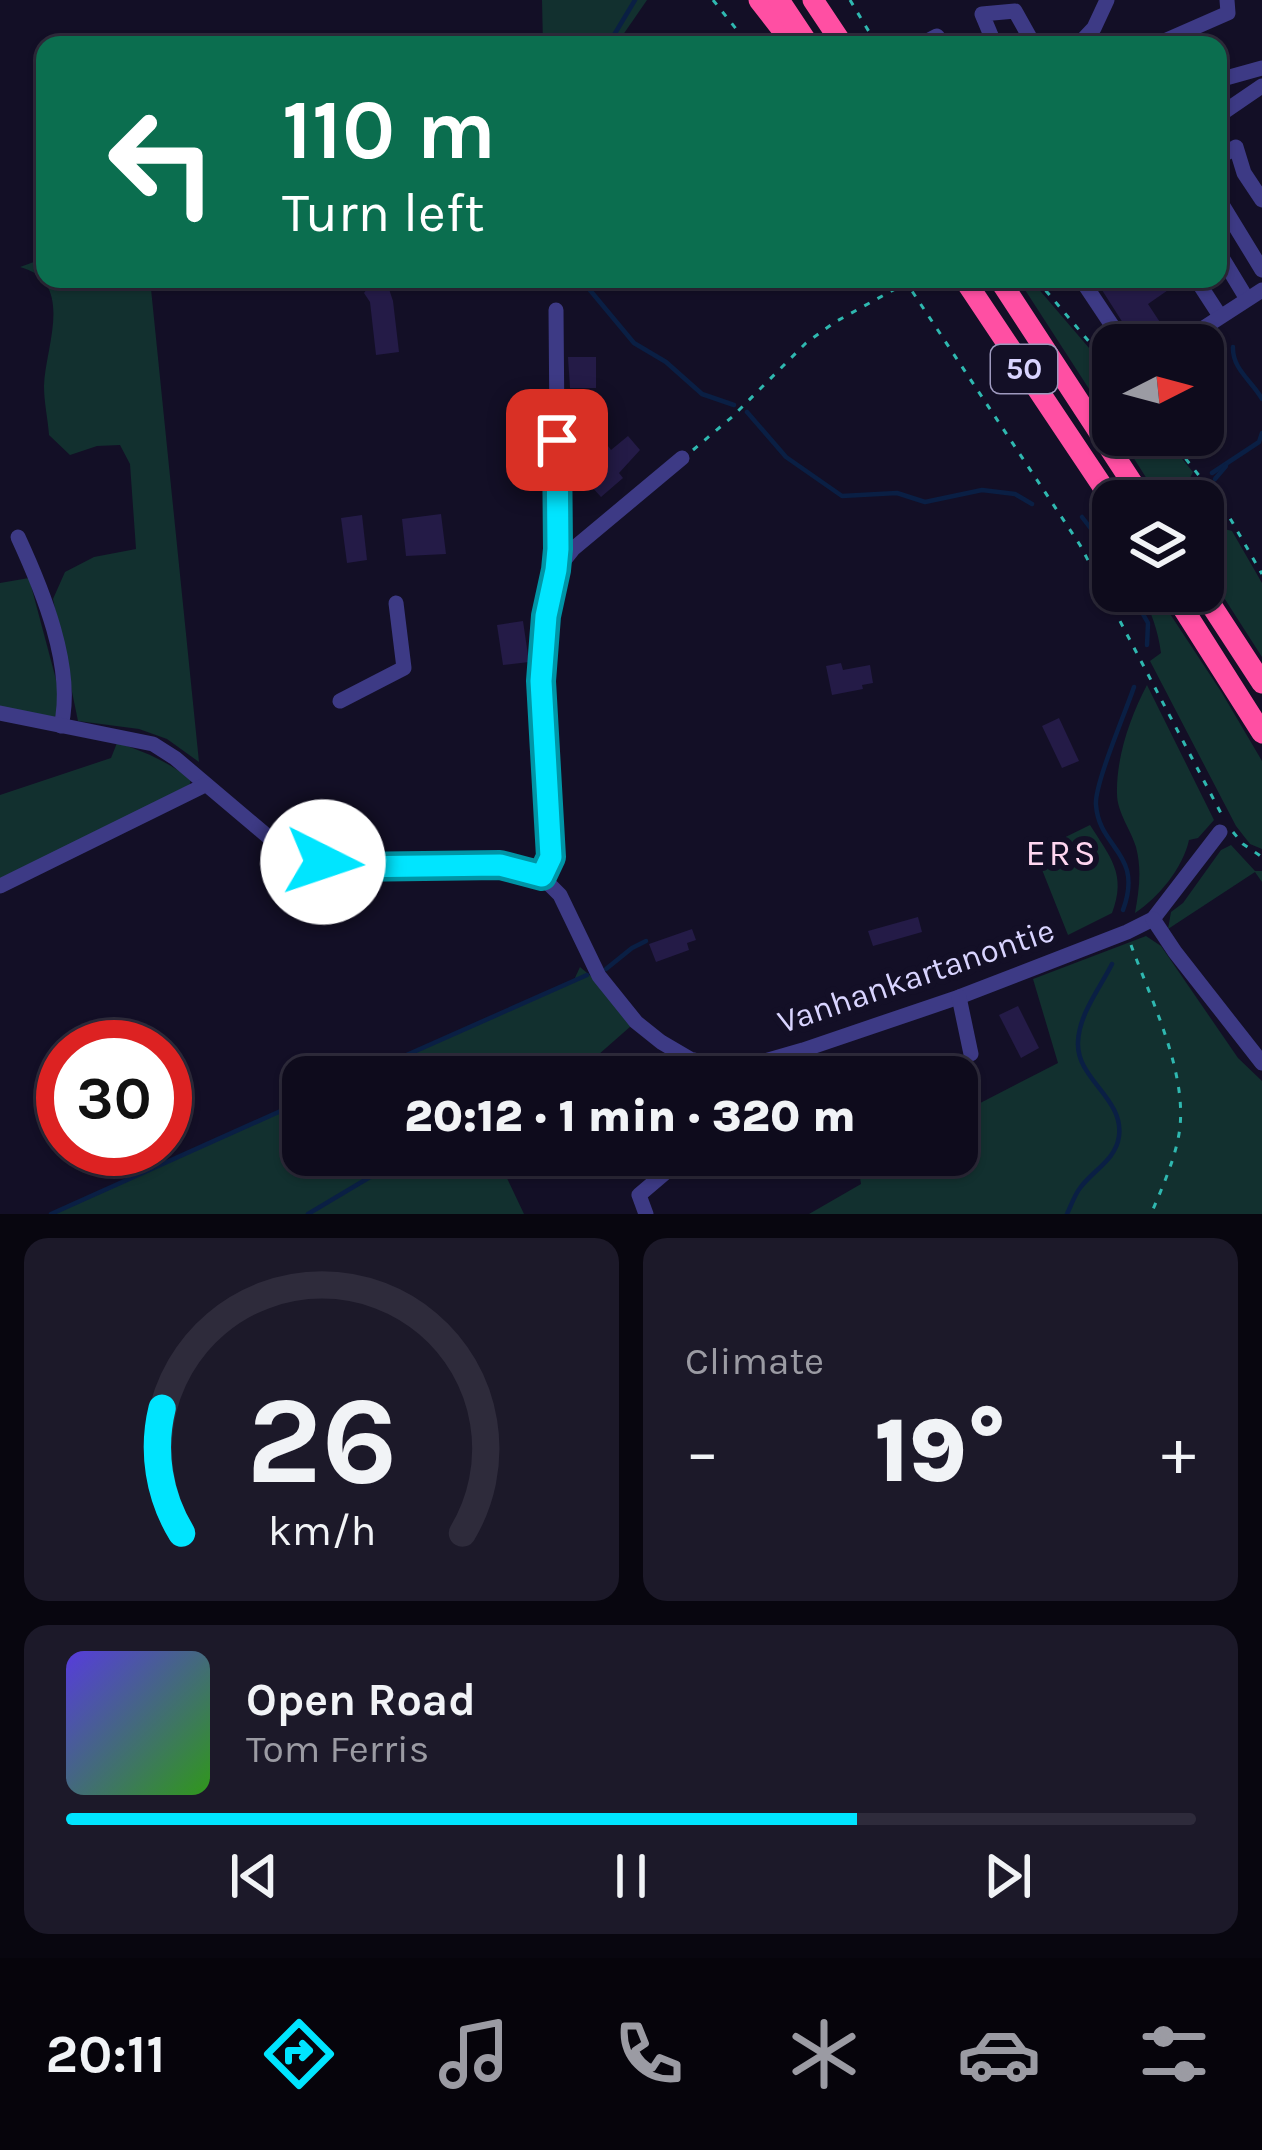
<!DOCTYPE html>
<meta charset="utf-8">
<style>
:root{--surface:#0e0b1c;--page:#1c1929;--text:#f1f3f6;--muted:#9b9ba3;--line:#2e2b3b;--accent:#00e5ff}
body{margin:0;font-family:Karla,sans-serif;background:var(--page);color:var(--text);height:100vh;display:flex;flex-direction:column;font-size:45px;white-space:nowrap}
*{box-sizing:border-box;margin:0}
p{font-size:39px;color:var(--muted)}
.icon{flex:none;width:66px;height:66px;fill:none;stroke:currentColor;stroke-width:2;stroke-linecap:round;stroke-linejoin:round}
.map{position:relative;height:1214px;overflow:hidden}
.panel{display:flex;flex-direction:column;gap:24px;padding:24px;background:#08060f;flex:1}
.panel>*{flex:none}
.top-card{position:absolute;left:36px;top:36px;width:1191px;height:252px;border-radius:24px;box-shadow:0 3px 9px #0004,0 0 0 3px var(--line);background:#0b6e4f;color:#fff;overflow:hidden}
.needle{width:78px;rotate:84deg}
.buttons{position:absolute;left:1092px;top:324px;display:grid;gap:24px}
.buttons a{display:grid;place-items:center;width:132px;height:132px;border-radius:24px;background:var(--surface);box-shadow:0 3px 9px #0004,0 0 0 3px var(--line);font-size:60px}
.speed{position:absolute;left:36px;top:1020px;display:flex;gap:24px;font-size:60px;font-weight:700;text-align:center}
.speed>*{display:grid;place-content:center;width:156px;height:156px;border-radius:50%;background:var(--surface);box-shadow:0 3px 9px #0004,0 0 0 3px var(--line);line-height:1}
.speed .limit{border:18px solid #d22;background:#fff;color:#111}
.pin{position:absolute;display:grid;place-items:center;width:102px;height:102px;color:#fff;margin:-51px;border-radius:24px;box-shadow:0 6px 18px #0006}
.me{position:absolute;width:132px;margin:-66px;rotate:94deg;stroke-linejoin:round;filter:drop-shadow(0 0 9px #0008)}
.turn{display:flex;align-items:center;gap:42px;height:252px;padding:0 48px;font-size:54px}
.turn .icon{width:156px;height:156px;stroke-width:2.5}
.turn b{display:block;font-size:84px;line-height:102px}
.big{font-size:90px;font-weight:800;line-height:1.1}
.panel .card{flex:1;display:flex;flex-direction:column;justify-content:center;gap:18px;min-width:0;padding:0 42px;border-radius:24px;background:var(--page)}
.panel .dial{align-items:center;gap:0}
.dial svg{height:312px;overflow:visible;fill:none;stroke:var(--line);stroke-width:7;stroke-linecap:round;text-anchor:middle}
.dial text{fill:var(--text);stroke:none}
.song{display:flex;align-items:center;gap:36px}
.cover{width:144px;height:144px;border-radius:18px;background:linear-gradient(135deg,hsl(250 70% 55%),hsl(110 70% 35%))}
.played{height:12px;border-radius:6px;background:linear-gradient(90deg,var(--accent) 70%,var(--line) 70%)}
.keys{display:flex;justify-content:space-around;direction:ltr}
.heat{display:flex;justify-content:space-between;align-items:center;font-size:66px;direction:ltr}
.panel .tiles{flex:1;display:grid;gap:24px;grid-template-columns:1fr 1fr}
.card:last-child{grid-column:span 2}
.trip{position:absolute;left:282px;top:1056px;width:696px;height:120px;border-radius:24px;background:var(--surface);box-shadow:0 3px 9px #0004,0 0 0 3px var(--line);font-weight:800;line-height:120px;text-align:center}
.menu{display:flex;height:192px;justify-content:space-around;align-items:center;background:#06040b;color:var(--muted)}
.menu .icon{width:84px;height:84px}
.menu .current{color:var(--accent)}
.menu b{font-size:54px;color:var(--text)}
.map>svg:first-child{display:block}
.green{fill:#12302f}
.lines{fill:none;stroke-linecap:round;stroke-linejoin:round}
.stream{stroke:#0a1f44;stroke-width:4.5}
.building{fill:#241b47}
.path{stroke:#2fb8b0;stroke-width:3;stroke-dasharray:6 9;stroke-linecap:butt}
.minor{stroke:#3d3a85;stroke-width:15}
.highway{stroke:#ff4fa3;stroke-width:21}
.route-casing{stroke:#0095a6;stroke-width:30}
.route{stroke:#00e5ff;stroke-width:21}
.labels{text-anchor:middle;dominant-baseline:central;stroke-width:12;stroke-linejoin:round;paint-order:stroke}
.shield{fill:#130f26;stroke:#9e99be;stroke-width:3}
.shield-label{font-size:30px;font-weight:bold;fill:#d9d4ff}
.street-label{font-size:33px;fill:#d9d4ff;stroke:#130f26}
.neighbourhood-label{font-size:36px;letter-spacing:3px;fill:#ffd6f0;stroke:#130f26}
</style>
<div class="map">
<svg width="1262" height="1214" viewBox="0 0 1262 1214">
<rect width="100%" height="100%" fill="#130f26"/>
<!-- green -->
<g class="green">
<path d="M 542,0 L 647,0 L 616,45 L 543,45 Z"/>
<path d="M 45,258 L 45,279 L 150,279 L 199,762 L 167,739 L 139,729 L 78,721 L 53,599 L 65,572 L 94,557 L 136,549 L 130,464 L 120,445 L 97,446 L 70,455 L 49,435 C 48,419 44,403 44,386 C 45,347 76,282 20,267 Z"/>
<path d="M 1018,279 L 1030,279 L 1113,376 L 1113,426 Z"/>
<path d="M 1119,435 L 1162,435 L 1193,472 L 1185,488 L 1167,498 L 1168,501 L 1161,501 Z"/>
<path d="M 1209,525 L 1232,531 L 1262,583 L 1262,657 L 1203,565 L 1203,529 Z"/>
<path d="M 29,578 L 62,702 L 55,717 L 0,708 L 0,583 Z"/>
<path d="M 1141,591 L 1155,591 L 1222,693 L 1262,761 L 1262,849 L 1250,844 L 1236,826 L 1150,661 L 1161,653 C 1158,630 1151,612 1141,591 Z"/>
<path d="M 1147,685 L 1214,820 L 1198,838 L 1189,840 C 1183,868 1158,898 1135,913 C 1139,891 1142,870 1136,847 C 1131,830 1117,812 1117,794 C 1116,758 1130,717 1147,685 Z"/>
<path d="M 117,743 C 145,751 167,762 191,779 L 189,787 L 0,883 L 0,795 L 111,758 Z"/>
<path d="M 1090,825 C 1110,857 1127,874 1112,913 L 1068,935 L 1035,852 Z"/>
<path d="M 1231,845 L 1255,871 L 1262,871 L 1262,882 L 1255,872 L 1168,929 L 1171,912 L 1183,903 L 1221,850 Z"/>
<path d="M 1146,936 L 1161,946 L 1238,1058 L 1262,1081 L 1262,1214 L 809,1214 L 861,1184 L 858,1164 L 878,1155 L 957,1155 L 957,1115 L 1058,1063 L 1033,979 Z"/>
<path d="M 580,967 L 592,977 L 631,1026 L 573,1077 L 359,1077 L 574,980 Z"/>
<path d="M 303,1102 L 303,1155 L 496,1155 L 524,1214 L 55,1214 Z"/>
</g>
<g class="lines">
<!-- stream -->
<g class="stream">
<path d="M 608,45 L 635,0"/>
<path d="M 572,279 L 589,289 L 634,343 L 666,362 L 702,394 L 734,405"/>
<path d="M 1233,347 C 1232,369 1253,382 1262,399"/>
<path d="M 747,412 L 786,457 L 842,496 L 897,493 L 925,502 L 982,490 L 1015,494 L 1032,504"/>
<path d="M 1212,473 L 1259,442 L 1262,433"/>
<path d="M 1215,479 L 1226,466"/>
<path d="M 1173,501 L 1195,486"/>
<path d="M 1182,501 L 1198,492"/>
<path d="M 1082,517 L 1105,547"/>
<path d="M 1109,542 L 1105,547 L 1113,561"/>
<path d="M 1130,591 L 1148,623 L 1147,645"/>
<path d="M 1123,910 C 1144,853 1099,849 1096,805 C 1094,785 1126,711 1134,687"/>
<path d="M 606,969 L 632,948 L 646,941"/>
<path d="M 357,1077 L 587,975"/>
<path d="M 562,1077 L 602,1059"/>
<path d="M 51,1214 L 303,1101"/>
<path d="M 308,1214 L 407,1155"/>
<path d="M 1067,1214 C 1071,1206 1074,1196 1080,1188 C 1093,1170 1116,1160 1119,1136 C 1124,1098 1076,1079 1078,1042 C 1079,1014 1100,988 1112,964"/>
</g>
</g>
<!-- building -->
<g class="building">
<path d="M 1095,279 L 1184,279 L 1148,304 L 1175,345 L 1137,345 Z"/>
<path d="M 383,287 L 389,289 L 393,301 L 399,352 L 376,355 L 370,302 L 364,293 L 367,289 L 376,291 Z"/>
<path d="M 568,357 L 596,357 L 596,388 L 570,388 Z"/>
<path d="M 628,436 L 640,450 L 619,473 L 623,478 L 601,497 L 582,476 L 590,469 L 586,464 L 608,446 L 611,450 Z"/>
<path d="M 441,514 L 446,554 L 406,556 L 402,519 Z"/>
<path d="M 362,515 L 367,560 L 347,563 L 341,518 Z"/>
<path d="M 523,621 L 529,662 L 503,665 L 497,625 Z"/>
<path d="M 841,663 L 843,670 L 870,665 L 873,683 L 862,685 L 863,689 L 832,695 L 826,666 Z"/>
<path d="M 1059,718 L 1079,761 L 1062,768 L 1042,726 Z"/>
<path d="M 918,917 L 922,932 L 873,946 L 868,931 Z"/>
<path d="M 692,929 L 696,940 L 687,943 L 689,950 L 656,962 L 649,944 Z"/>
<path d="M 1018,1006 L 1039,1048 L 1021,1058 L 999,1015 Z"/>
</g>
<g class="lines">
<!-- path -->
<g class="path">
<path d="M 713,0 L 749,45"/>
<path d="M 850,0 L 877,45"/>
<path d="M 904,279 L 1080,545 L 1224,819"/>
<path d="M 1036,279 L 1113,370"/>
<path d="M 1167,435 L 1223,506 L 1262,574"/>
<path d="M 693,450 L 732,417 L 806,343 L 835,322 L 906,283"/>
<path d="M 1233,832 L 1243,844 L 1262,857"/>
<path d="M 1131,945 C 1151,1000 1189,1075 1179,1134 C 1174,1162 1162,1188 1151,1214"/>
</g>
<!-- minor -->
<g class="minor">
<path d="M 920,45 L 937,36 L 943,45"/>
<path d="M 995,45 L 982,14 L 1015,11 L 1034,45"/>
<path d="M 1078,45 L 1094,28 L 1107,0"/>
<path d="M 1155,45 L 1228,13 L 1227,0"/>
<path d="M 1226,78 L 1262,68"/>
<path d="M 1218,116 L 1262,86"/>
<path d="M 1218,158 L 1236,147 L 1244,173 L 1262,200"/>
<path d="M 1218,198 L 1262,270"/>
<path d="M 1218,251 L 1247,299"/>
<path d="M 1081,279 L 1125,345"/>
<path d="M 1196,279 L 1220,316"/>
<path d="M 1194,345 L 1205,327 L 1262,290"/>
<path d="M 1203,383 L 1205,391"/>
<path d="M 18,537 C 42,589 75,668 61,726"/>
<path d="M 558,568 L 573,549 L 682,458"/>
<path d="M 340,701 L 404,668 L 396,603"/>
<path d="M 0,713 L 153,744 L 175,758 L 272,840 L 323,862 L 348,867 L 500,865 L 541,876 L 560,895 L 599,976 L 636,1022 L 661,1042 L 690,1059 L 717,1066 L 747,1066 L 803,1050 L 959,997 L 1127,932 L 1153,919 L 1220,832"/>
<path d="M 541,876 L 551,857 L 541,681 L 546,616 L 556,570 L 558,549 L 556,310"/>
<path d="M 0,886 L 205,785"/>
<path d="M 1153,919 L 1175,952 L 1262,1063"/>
<path d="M 959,997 L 971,1054"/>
<path d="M 646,1214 L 639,1195 L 686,1155"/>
</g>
<!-- highway -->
<g class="highway">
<path d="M 759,0 L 794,45"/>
<path d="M 779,0 L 809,45"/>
<path d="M 813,0 L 843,45"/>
<path d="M 964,279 L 1113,502"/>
<path d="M 999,279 L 1144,501"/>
<path d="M 1172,591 L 1262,733"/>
<path d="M 1202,591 L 1262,683"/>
</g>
</g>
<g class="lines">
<!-- route casing -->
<g class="route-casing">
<path id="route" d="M 323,862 L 348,867 L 500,865 L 542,876 L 551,857 L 541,681 L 546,616 L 556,570 L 558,549 L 557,440"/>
</g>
<!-- route -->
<use href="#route" class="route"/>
</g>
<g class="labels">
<!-- shield labels -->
<rect class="shield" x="991" y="345" width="66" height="48" rx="9"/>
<g class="shield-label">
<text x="1024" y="369">50</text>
</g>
<!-- street labels -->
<g class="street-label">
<text transform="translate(916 976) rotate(-19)">Vanhankartanontie</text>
</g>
<!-- neighbourhood labels -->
<g class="neighbourhood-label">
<text x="1062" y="853">ERS</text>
</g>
</g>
</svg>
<div class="buttons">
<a><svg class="needle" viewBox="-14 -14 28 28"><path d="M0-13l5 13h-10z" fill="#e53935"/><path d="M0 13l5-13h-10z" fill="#9b9ba3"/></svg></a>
<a><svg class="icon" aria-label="layers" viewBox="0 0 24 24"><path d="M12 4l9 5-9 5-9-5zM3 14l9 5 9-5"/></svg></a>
</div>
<div class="speed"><div class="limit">30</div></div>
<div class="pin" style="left:557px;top:440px;background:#d93025"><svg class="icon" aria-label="arrive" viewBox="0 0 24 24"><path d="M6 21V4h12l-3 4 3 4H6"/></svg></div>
<svg class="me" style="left:323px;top:862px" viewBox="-20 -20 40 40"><circle r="19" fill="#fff"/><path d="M0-13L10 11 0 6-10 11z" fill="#00e5ff"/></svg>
<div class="trip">20:12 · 1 min · 320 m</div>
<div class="top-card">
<div class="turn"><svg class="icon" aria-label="left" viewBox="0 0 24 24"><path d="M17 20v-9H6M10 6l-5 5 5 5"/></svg><div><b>110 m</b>Turn left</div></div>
</div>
</div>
<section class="panel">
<div class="tiles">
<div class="card dial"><svg viewBox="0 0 100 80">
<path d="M14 69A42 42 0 1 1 86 69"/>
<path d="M14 69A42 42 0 0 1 9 37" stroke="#00e5ff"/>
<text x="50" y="56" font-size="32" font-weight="700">26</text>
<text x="50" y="72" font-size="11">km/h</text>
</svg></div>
<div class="card"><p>Climate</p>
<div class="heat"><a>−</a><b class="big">19°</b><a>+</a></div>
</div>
<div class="card">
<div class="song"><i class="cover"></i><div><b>Open Road</b><p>Tom Ferris</p></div></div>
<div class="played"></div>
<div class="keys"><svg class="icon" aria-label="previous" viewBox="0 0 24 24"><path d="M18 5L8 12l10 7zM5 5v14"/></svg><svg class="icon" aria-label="pause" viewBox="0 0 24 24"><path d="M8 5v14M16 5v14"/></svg><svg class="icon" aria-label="next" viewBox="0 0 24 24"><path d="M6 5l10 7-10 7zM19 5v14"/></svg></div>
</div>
</div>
</section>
<nav class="menu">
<b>20:11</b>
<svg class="icon current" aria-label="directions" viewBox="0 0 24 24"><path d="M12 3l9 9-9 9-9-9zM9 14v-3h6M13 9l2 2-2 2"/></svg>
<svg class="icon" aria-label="music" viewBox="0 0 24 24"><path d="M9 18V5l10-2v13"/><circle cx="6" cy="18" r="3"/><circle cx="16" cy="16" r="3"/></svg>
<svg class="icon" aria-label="phone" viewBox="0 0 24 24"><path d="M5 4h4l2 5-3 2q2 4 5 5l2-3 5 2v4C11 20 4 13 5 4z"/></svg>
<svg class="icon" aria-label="climate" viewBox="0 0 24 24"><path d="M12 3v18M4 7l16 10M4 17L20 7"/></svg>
<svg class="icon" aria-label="car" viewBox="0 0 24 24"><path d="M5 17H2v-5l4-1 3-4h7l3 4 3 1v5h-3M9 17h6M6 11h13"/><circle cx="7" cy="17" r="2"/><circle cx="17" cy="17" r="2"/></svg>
<svg class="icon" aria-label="filters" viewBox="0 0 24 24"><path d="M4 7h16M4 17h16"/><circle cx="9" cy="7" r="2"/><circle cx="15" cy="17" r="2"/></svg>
</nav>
